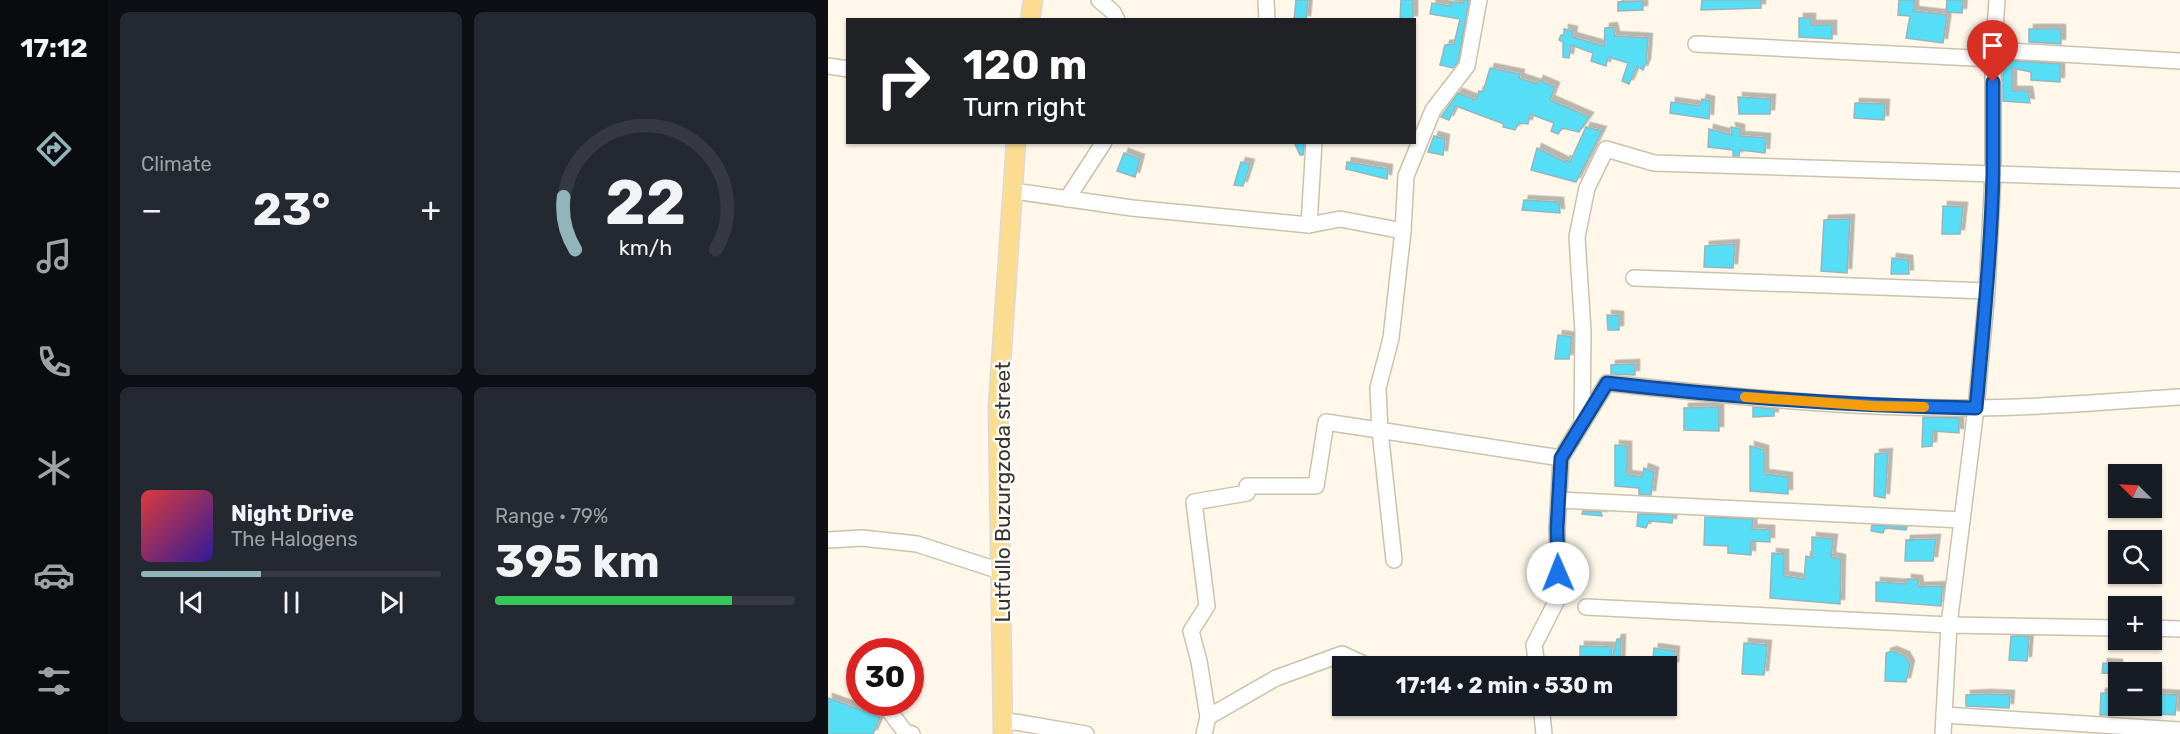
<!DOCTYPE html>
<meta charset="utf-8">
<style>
:root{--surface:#171b24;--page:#242831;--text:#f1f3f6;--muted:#9ea1a6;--line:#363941;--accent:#92b4bb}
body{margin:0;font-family:Rubik,sans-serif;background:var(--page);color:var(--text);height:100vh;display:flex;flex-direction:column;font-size:22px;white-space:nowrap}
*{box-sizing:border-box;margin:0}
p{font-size:20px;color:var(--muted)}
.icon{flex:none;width:33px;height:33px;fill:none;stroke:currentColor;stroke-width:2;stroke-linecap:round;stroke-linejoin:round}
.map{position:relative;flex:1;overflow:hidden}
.details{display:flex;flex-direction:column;gap:12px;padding:12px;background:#0d0f14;width:720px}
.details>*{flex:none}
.top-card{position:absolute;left:18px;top:18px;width:570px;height:126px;border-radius:0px;box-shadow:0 2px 4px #0004;background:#202124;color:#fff;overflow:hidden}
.needle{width:39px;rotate:294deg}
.buttons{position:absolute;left:1280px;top:464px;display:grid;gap:12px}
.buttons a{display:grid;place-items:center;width:54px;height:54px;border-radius:0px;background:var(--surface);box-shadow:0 2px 4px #0004;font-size:30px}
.speed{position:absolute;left:18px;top:638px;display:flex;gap:12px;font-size:30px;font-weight:700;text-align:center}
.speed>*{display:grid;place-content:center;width:78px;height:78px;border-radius:50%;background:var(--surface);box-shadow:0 2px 4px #0004;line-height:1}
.speed .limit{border:9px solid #d22;background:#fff;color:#111}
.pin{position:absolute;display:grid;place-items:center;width:51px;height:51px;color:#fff;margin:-62px -26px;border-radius:50% 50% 50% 0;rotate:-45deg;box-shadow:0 0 6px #0007}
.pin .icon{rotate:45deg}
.me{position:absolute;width:66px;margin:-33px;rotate:359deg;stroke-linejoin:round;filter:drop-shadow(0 0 4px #0008)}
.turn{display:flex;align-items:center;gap:21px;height:126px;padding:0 18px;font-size:27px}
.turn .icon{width:78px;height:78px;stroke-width:2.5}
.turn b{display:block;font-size:42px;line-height:51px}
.big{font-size:45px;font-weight:700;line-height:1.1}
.details .tile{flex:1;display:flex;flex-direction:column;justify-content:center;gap:9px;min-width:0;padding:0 21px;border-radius:9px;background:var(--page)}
.details .dial{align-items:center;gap:0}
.dial svg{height:156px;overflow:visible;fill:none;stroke:var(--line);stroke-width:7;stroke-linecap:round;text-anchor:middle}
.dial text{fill:var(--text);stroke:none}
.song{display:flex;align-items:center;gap:18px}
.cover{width:72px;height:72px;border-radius:9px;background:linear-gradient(135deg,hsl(0 70% 55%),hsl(250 70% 35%))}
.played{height:6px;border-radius:3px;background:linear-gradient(90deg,var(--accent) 40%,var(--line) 40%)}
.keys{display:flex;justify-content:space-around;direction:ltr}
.heat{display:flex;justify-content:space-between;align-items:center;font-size:33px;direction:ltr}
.charge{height:9px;border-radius:4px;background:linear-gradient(90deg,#34c759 79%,var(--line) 0)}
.details .tiles{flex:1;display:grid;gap:12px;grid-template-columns:repeat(2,1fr)}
.trip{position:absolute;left:504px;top:656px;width:345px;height:60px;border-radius:0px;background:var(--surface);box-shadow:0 2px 4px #0004;font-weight:700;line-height:60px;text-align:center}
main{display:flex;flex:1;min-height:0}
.tab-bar{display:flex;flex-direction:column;width:108px;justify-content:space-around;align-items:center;background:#090b0e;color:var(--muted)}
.tab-bar .icon{width:42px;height:42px}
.tab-bar .selected{color:var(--accent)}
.tab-bar b{font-size:27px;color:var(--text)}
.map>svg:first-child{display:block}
.building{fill:#56def6;stroke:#98b5bb;stroke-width:1.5;filter:url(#shadow)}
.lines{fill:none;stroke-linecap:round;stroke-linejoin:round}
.minor-casing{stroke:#ccc2ac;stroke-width:18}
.major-casing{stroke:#dbdad9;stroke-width:21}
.minor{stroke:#fff;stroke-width:15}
.major{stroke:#fcdc91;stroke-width:18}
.route-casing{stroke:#114b97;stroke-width:15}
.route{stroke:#1a73e8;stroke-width:10}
.slow{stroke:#f59e0b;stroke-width:10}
.labels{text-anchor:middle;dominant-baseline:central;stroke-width:5;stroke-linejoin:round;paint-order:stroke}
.street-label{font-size:21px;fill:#38342b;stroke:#fff}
</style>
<main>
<nav class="tab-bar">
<b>17:12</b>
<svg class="icon selected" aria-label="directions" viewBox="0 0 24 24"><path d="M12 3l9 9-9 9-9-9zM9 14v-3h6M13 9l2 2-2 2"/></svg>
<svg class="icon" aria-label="music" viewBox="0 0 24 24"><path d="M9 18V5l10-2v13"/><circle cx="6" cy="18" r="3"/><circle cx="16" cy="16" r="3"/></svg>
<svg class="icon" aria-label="phone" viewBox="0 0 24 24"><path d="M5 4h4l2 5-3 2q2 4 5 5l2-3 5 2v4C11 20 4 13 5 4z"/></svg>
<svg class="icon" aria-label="climate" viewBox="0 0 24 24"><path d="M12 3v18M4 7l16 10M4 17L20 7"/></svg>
<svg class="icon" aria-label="car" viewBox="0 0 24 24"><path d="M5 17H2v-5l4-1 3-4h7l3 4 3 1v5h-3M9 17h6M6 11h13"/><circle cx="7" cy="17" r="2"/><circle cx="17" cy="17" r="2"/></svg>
<svg class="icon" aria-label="filters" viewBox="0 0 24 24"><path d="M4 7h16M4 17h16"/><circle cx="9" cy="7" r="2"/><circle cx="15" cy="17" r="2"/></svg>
</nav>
<section class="details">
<div class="tiles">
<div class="tile"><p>Climate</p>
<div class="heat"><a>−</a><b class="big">23°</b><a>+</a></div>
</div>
<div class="tile dial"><svg viewBox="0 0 100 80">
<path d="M14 69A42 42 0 1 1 86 69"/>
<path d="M14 69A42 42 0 0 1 8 42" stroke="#92b4bb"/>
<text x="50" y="56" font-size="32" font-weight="700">22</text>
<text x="50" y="72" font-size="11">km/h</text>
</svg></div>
<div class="tile">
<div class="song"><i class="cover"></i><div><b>Night Drive</b><p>The Halogens</p></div></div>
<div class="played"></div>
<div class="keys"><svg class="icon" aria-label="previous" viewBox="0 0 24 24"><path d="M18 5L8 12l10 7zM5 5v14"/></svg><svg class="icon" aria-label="pause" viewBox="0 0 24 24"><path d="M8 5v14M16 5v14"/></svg><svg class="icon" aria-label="next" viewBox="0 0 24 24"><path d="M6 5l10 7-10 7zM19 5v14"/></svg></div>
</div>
<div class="tile"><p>Range · 79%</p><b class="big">395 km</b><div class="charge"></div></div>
</div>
</section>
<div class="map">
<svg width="1352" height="734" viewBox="0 0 1352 734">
<defs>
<filter id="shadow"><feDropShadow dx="4.5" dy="-4.5" stdDeviation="0" flood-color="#0004"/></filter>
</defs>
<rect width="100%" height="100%" fill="#fef7ea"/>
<!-- building -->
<g class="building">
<path d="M 468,0 L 480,0 L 478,20 L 466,20 Z"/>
<path d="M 573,0 L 585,0 L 585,20 L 572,20 Z"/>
<path d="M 636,0 L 641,0 L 630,62 L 625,68 L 612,65 L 617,45 L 626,44 L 632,19 L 602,14 L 604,3 L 622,6 L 623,2 L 635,3 Z"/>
<path d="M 874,0 L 933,0 L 933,8 L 873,10 Z"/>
<path d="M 1071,0 L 1086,0 L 1086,11 L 1119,15 L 1115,43 L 1078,38 L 1082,16 L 1070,15 Z"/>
<path d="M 1119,0 L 1135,0 L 1134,13 L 1118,12 Z"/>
<path d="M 815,1 L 815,10 L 790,11 L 790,2 Z"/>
<path d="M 971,18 L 983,18 L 983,25 L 1004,25 L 1004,39 L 971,37 Z"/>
<path d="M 785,27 L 787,36 L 820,38 L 818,63 L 815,70 L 809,66 L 801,84 L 794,81 L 800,63 L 780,57 L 778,66 L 763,61 L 765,53 L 743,45 L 741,58 L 735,57 L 735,42 L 731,40 L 733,35 L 736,35 L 736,29 L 745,31 L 744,37 L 776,46 L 777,28 Z"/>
<path d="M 1201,29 L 1233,29 L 1233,44 L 1201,42 Z"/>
<path d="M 1175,60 L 1232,64 L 1232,82 L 1203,80 L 1203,72 L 1184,68 L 1184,91 L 1200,91 L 1202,103 L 1175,101 Z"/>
<path d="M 662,68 L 692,74 L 691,78 L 709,84 L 711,80 L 727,87 L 722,100 L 761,117 L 751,132 L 734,128 L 730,134 L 723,131 L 726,123 L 702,114 L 700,124 L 691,123 L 687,130 L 675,127 L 676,124 L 628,106 L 621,120 L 613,117 L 630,93 L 648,100 L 651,91 L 655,92 Z"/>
<path d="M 910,97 L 943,99 L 942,114 L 911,114 Z"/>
<path d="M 874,99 L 882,101 L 881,119 L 842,113 L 843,102 L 872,106 Z"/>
<path d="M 1027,103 L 1057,104 L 1056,120 L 1026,118 Z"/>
<path d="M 758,127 L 774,131 L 748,182 L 703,170 L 709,148 L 737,162 L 738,160 L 742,162 Z"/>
<path d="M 903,127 L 912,129 L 912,136 L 938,138 L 937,153 L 912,150 L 911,156 L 905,156 L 905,150 L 880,147 L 881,129 L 904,135 Z"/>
<path d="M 606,136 L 617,139 L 615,155 L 600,152 Z"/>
<path d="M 466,142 L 476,142 L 475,155 L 472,155 Z"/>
<path d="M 296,153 L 312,159 L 307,177 L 289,171 Z"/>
<path d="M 413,162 L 422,164 L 415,186 L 406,185 Z"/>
<path d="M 519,162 L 560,169 L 559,179 L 518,169 Z"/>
<path d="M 696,200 L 731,202 L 732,213 L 694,210 Z"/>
<path d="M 1115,206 L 1135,207 L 1132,234 L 1114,234 Z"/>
<path d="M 1022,219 L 1019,273 L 993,271 L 996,220 Z"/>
<path d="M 907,244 L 905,268 L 876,267 L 877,246 Z"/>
<path d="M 1064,258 L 1080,260 L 1081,274 L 1063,274 Z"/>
<path d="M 779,315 L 791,316 L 791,330 L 780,330 Z"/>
<path d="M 730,335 L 744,337 L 741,359 L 727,359 Z"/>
<path d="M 807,364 L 807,375 L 783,374 L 783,365 Z"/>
<path d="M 891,407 L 891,431 L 856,430 L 856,408 Z"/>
<path d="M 925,407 L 946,409 L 946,416 L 925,417 Z"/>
<path d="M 1095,417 L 1131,418 L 1131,433 L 1105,431 L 1104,446 L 1094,447 Z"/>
<path d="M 787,445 L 799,446 L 799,475 L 814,477 L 816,468 L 826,472 L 823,495 L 811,494 L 811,488 L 787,486 Z"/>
<path d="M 922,446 L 936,450 L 936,474 L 960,477 L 960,494 L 922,491 Z"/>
<path d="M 1060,453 L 1057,498 L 1046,496 L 1047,454 Z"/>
<path d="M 755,511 L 773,512 L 774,516 L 754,514 Z"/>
<path d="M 810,514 L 845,515 L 844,523 L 821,521 L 818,528 L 809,526 Z"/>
<path d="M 877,517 L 925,519 L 924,529 L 942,530 L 942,542 L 923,541 L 923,555 L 900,553 L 900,546 L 876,545 Z"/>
<path d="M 1044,525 L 1079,527 L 1078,530 L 1057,528 L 1055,533 L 1043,531 Z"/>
<path d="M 984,537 L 1005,539 L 1003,557 L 1013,559 L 1012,604 L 942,598 L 944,553 L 956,554 L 956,576 L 976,579 L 978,556 L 984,558 Z"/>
<path d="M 1108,539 L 1105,561 L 1077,561 L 1078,540 Z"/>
<path d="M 1079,579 L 1090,580 L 1091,587 L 1114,586 L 1113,606 L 1048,601 L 1048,582 L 1079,584 Z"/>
<path d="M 1183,636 L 1201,636 L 1199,661 L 1181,660 Z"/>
<path d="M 789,639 L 793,639 L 792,666 L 782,666 Z"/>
<path d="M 916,643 L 939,645 L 936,675 L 914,674 Z"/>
<path d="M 752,646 L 784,647 L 783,657 L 752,656 Z"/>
<path d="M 826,648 L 847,651 L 846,666 L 824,666 Z"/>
<path d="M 1064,651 L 1077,656 L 1082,665 L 1078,682 L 1057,681 L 1058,653 Z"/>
<path d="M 1275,663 L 1290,664 L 1290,674 L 1274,673 Z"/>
<path d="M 1273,693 L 1283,693 L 1283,703 L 1290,703 L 1290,705 L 1304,705 L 1303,715 L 1272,715 Z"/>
<path d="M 1158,694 L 1182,695 L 1181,708 L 1138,706 L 1138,695 Z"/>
<path d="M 1330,694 L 1349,695 L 1347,715 L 1330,714 Z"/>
<path d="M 0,698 L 52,717 L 45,734 L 0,734 Z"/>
</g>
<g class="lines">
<!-- minor casing -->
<g class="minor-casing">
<g id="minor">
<path d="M 271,0 L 285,12 L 289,20"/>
<path d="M 438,0 L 439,20"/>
<path d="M 868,44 L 1165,59"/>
<path d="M 1165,50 L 1352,61"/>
<path d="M 0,66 L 20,69"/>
<path d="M 186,191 L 304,208 L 481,225 L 512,219 L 575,231"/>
<path d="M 239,199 L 276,142"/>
<path d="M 481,225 L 486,142"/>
<path d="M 806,278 L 1159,291"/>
<path d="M 754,424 L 755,332 L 749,237 L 759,188 L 778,149 L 826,163 L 1352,180"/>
<path d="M 731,500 L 1134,520"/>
<path d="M 0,540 L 34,538 L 89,544 L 172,571"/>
<path d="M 566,560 L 552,431 L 550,388 L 563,338 L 575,231 L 578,176 L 605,110 L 639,66 L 651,0"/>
<path d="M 758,607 L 1121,625 L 1148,408 L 1159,291 L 1165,174 L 1165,59 L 1169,0"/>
<path d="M 1323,628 L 1352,629"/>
<path d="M 709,666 L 706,645 L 731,596 L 729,528 L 733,458 L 779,383 C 901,396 1024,409 1147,408 C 1215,408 1284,401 1352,397"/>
<path d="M 48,702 L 60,709 L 77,732 L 84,734"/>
<path d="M 713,705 L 716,734"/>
<path d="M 1116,715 L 1352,730"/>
<path d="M 380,717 L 371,661 L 363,631 L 379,606 L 366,502 L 419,493 L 419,486 L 488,486 L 498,422 L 733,458"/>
<path d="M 175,720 L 258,734"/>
<path d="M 376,734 L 380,717 L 448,678 L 514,654 L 540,666"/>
<path d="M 1115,734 L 1121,625 L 1290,628"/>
</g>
</g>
<!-- major casing -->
<g class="major-casing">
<g id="major">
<path d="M 202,20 L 205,0"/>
<path d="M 175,734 L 170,407 L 188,142"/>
</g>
</g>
<!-- minor -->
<use href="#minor" class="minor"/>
<!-- major -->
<use href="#major" class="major"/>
</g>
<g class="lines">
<!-- route casing -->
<g class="route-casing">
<path id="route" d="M 730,573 L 729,528 L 733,458 L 779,383 C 902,397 1024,406 1148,408 C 1155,330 1163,252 1165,174 C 1165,143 1165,112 1165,82"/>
</g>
<!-- route -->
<use href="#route" class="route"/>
<!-- slow -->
<path class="slow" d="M 917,397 L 1046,406 L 1096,407"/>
</g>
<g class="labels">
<!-- street labels -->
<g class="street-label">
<text transform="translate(174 492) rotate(-90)">Lutfullo Buzurgzoda street</text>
</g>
</g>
</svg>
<div class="buttons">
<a><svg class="needle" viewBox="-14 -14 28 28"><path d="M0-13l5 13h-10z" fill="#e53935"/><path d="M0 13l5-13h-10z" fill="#9ea1a6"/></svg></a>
<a><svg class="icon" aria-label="search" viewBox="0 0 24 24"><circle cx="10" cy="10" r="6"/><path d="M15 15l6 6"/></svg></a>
<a>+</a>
<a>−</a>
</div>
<div class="speed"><div class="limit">30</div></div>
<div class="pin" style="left:1165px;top:82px;background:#d93025"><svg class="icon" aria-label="arrive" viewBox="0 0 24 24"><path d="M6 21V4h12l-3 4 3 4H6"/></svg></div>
<svg class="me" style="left:730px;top:573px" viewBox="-20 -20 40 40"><circle r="19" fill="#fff"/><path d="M0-13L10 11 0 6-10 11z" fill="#1a73e8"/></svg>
<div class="trip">17:14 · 2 min · 530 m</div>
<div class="top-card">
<div class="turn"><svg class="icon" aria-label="right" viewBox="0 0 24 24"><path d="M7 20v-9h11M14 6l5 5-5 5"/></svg><div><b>120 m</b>Turn right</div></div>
</div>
</div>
</main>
